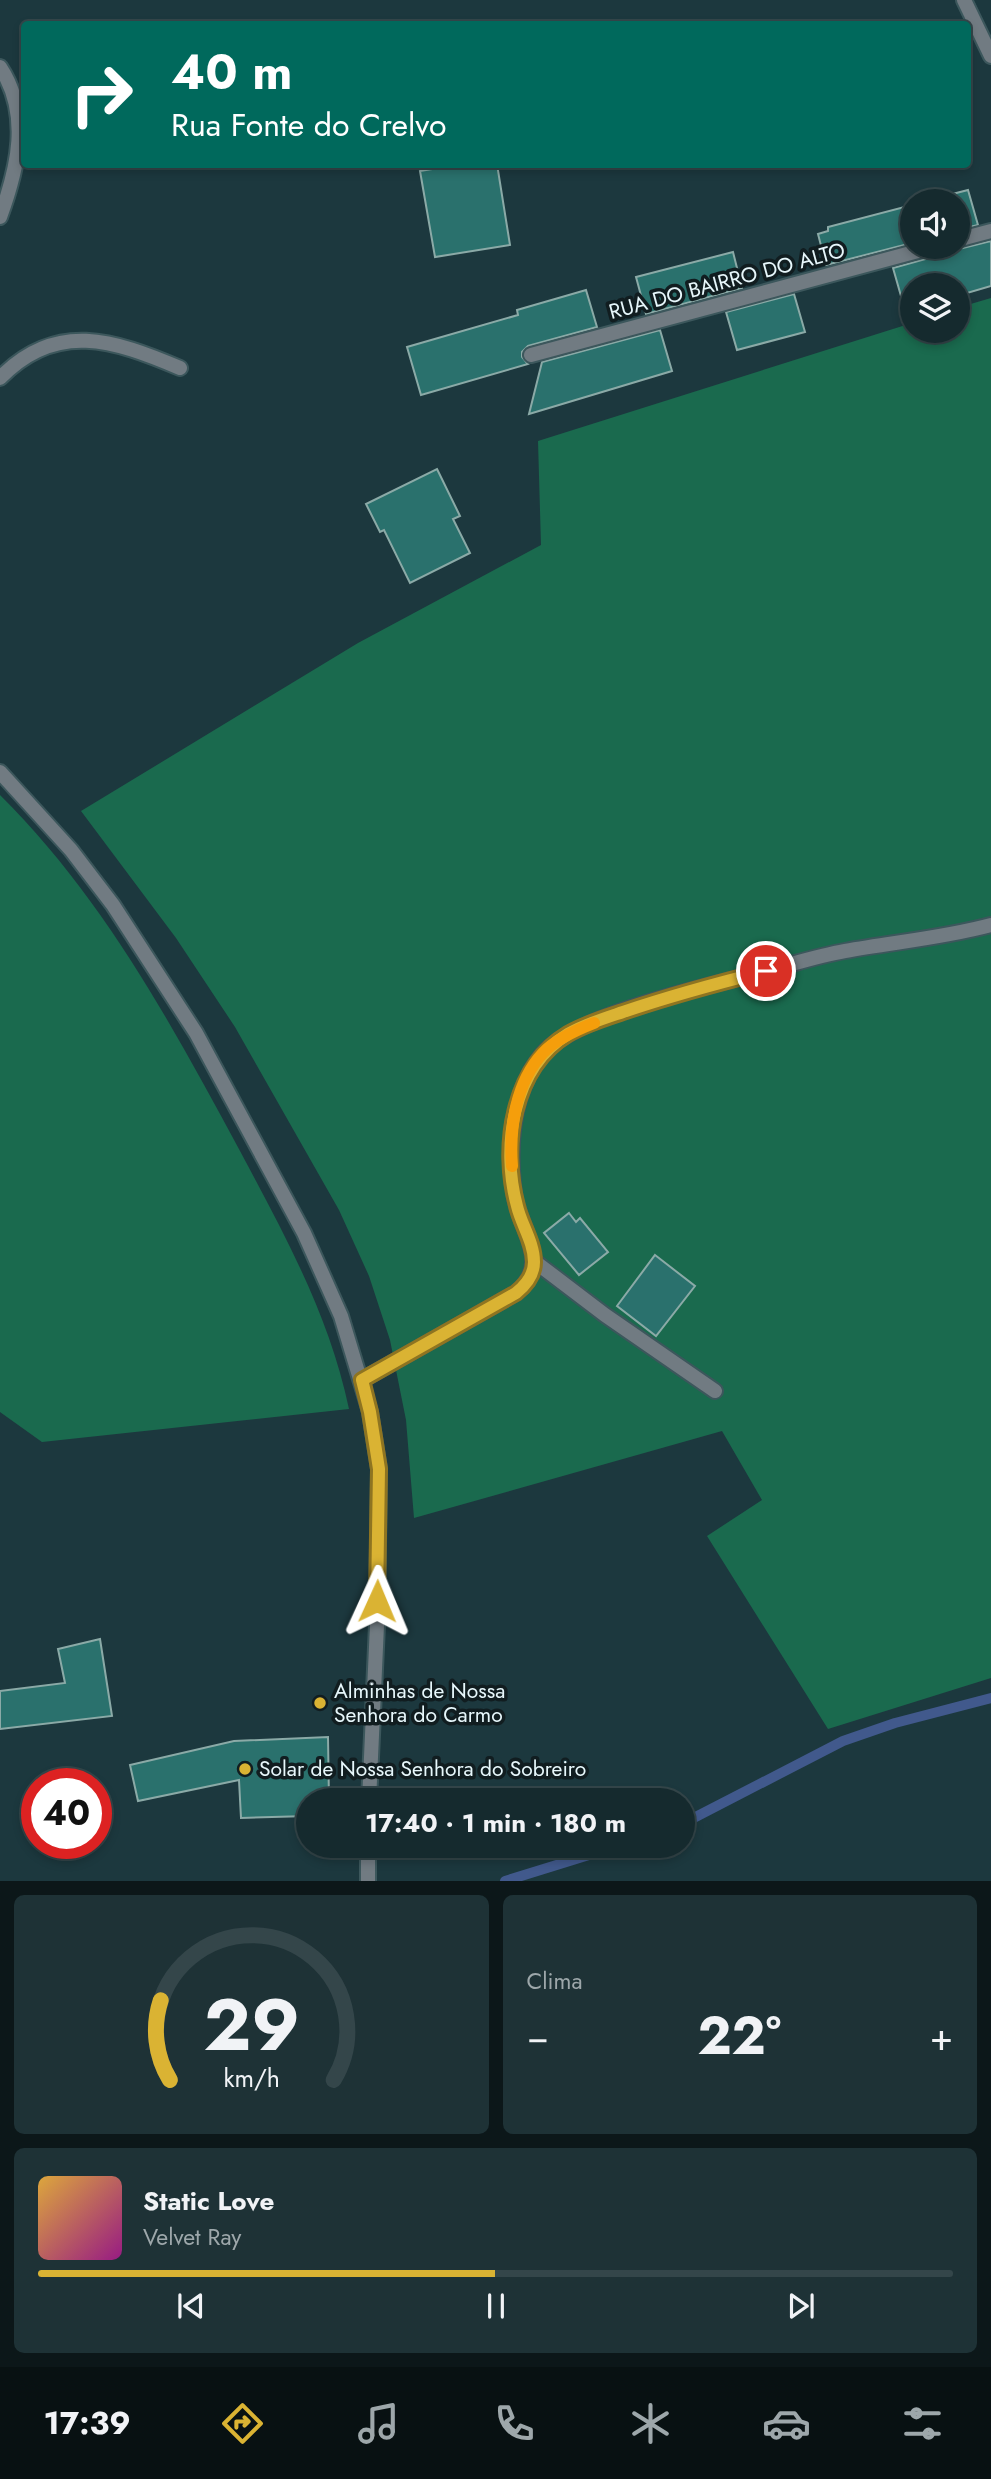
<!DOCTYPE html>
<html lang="pt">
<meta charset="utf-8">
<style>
:root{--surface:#152a2e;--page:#1e3236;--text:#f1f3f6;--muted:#9da7aa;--line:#34464a;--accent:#dab333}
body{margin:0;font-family:Jost,sans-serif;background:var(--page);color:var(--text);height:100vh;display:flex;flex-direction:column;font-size:26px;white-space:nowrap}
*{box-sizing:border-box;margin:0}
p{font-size:23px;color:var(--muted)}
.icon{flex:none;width:38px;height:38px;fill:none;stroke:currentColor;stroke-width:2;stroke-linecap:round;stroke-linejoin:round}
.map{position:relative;height:1881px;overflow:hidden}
.side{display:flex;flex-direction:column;gap:14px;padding:14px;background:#0c1719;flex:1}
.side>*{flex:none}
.hud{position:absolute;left:21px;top:21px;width:950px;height:147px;border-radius:7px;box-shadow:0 4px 10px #0003,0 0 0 2px var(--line);background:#00695c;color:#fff;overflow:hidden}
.controls{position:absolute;left:900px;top:189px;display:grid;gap:14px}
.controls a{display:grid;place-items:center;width:70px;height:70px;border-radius:50%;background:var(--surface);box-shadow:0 4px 10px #0003,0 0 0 2px var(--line);font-size:35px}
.speed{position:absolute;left:21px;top:1768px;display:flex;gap:14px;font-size:35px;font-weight:700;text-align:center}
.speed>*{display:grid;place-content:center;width:91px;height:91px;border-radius:50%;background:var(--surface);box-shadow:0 4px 10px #0003,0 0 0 2px var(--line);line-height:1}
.speed .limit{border:10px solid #d22;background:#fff;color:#111}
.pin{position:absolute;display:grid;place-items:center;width:60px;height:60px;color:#fff;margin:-30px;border:4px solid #fff;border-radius:50%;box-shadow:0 2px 7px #0007}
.me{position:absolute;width:77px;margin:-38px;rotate:1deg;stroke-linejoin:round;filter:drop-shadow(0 0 5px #0008)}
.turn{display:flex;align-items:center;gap:24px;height:147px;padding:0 35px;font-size:32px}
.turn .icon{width:91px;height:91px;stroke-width:2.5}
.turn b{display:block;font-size:49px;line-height:60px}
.big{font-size:52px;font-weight:700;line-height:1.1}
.side .widget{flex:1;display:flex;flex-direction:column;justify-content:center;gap:10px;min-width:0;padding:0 24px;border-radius:10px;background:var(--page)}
.side .dial{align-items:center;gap:0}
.dial svg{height:182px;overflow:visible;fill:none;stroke:var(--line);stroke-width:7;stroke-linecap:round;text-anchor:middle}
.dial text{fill:var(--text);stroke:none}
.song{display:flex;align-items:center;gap:21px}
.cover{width:84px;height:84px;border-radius:10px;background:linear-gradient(135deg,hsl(40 70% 55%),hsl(310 70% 35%))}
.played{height:7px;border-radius:4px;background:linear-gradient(90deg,var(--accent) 50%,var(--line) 50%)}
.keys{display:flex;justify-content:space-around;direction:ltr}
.heat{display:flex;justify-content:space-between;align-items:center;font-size:38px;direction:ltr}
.side .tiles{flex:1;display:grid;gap:14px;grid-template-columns:1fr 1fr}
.widget:last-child{grid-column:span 2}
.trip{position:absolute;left:296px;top:1788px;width:399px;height:70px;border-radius:35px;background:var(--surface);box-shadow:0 4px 10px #0003,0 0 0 2px var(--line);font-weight:700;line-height:70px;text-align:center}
.dock{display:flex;height:112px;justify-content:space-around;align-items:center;background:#081112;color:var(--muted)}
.dock .icon{width:49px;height:49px}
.dock .active{color:var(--accent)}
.dock b{font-size:32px;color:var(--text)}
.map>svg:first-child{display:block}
.forest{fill:#1a6a4e}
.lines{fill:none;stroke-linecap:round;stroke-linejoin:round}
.stream{stroke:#41598c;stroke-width:10}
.building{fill:#2a716d;stroke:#8baaa7;stroke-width:2}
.service-casing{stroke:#3c575c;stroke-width:18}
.minor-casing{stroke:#3c575c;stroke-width:18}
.tertiary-casing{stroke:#3c575c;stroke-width:18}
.service{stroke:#717b82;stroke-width:14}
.minor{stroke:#717b82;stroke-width:14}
.tertiary{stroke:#717b82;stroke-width:14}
.route-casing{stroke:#8e7421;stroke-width:18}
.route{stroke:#dab333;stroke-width:12}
.slow{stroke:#f59e0b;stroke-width:12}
.poi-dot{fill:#dab333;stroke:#111d20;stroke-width:2.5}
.labels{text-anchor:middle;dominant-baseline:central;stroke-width:7;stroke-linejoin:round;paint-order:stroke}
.street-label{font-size:21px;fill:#e7f7fb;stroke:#111d20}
.poi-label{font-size:21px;fill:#e7f7fb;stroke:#111d20;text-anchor:start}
</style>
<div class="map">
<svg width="991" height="1881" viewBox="0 0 991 1881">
<rect width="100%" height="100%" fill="#1c383e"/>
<!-- forest -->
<g class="forest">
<path d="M 991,298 L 991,1678 L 828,1729 L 707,1536 L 762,1500 L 722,1431 L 414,1518 L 406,1420 L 390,1340 L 369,1276 L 339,1210 L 235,1027 L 176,938 L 81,811 L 358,643 L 541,545 L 538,441 L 912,323 L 912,331 L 957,331 L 957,308 Z"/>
<path d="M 0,795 C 103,897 172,1025 240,1151 C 285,1236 329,1314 349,1409 L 42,1442 L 0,1412 Z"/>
</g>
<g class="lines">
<!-- stream -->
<g class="stream">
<path d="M 682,1824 L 843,1741 L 895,1723 L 991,1698"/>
<path d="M 505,1881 L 618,1846"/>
</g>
</g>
<!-- building -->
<g class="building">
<path d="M 463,164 L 497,164 L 510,245 L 435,257 L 420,171 Z"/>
<path d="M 968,190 L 978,225 L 957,230 L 957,201 L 925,201 Z"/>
<path d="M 912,205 L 912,243 L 826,265 L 818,234 L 828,231 L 828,227 Z"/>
<path d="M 991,241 L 991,286 L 957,296 L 957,285 L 912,285 L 912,308 L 905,310 L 893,268 L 936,256 L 940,253 L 942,247 L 959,249 Z"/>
<path d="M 733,252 L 742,288 L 646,314 L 636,277 Z"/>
<path d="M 586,290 L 597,327 L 528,346 L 522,352 L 522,357 L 528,364 L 421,395 L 407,347 L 518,315 L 517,310 Z"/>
<path d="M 794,294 L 805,332 L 737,350 L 726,312 Z"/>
<path d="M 660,330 L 672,371 L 529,414 L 542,362 Z"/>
<path d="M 437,469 L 460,516 L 453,519 L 470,553 L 410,583 L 384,530 L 380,532 L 366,504 Z"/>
<path d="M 569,1213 L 576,1222 L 580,1218 L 608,1252 L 579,1275 L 544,1233 Z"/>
<path d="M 655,1255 L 695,1286 L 656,1336 L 617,1306 Z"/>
<path d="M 100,1639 L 112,1716 L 0,1729 L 0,1691 L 65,1683 L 58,1649 Z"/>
<path d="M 328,1737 L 329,1801 L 308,1801 L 308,1816 L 241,1818 L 239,1780 L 138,1801 L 130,1765 L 234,1741 Z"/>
</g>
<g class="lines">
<!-- service casing -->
<g class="service-casing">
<g id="service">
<path d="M 0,378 C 56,320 114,340 180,368"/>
<path d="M 534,1261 L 605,1315 L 715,1391"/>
</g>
</g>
<!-- minor casing -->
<g class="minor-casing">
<g id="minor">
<path d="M 964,0 L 991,56"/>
<path d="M 957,240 L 991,231"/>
<path d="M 531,355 L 933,247"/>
<path d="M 362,1380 L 516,1293 C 549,1266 526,1238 517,1206 C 513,1195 513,1182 512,1170 C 510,1130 516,1087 542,1055 C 574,1015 706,987 758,973 C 787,966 816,956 845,951 C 894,942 943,938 991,925"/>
</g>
</g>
<!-- tertiary casing -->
<g class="tertiary-casing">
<g id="tertiary">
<path d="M 0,67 C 31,114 18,168 0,217"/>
<path d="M 0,772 L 71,850 L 113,905 L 196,1033 L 304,1233 L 341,1316 L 370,1412 L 379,1469 L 377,1625 L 369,1801"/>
<path d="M 368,1846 L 368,1881"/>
</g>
</g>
<!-- service -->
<use href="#service" class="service"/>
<!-- minor -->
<use href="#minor" class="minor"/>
<!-- tertiary -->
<use href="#tertiary" class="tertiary"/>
</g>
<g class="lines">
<!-- route casing -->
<g class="route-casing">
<path id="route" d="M 377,1601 L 379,1469 L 370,1412 L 362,1380 L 516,1293 C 526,1285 534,1275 534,1262 C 534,1242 521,1224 517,1206 C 501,1147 512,1068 568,1034 C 585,1024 605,1018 623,1012 C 670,996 718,983 766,971"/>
</g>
<!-- route -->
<use href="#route" class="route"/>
<!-- slow -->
<path class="slow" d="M 512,1166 C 509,1128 516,1082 543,1053 C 556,1039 576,1030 594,1023"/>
</g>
<!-- markers -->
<g class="poi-dot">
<circle cx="320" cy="1703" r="7"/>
<circle cx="245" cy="1769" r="7"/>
</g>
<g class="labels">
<!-- street labels -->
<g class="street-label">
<text transform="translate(727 281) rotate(-15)">RUA DO BAIRRO DO ALTO</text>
</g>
<!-- poi labels -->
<g class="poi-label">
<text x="334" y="1691">Alminhas de Nossa<tspan x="334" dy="24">Senhora do Carmo</tspan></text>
<text x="259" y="1769">Solar de Nossa Senhora do Sobreiro</text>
</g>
</g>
</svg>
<div class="controls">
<a><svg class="icon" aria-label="sound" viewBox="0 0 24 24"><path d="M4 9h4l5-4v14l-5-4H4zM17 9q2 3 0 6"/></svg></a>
<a><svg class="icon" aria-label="layers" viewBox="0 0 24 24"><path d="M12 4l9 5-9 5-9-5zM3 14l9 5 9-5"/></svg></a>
</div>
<div class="speed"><div class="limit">40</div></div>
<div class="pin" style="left:766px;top:971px;background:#d93025"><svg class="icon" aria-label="arrive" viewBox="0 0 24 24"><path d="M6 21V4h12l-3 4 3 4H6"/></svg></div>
<svg class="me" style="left:377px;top:1601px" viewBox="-20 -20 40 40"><path d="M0-17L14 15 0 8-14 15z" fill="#dab333" stroke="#fff" stroke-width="4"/></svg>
<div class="trip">17:40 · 1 min · 180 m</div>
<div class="hud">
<div class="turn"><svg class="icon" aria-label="right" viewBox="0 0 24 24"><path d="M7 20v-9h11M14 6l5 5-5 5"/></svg><div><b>40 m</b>Rua Fonte do Crelvo</div></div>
</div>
</div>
<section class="side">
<div class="tiles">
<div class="widget dial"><svg viewBox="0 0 100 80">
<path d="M14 69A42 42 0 1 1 86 69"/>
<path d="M14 69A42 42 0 0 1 10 34" stroke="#dab333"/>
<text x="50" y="56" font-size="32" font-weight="700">29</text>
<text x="50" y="72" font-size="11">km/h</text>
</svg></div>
<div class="widget"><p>Clima</p>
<div class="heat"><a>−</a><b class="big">22°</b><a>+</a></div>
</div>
<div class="widget">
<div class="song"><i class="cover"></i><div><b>Static Love</b><p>Velvet Ray</p></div></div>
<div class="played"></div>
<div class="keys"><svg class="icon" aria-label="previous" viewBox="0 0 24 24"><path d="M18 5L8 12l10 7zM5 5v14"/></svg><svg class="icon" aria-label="pause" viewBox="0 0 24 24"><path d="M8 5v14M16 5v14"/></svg><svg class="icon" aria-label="next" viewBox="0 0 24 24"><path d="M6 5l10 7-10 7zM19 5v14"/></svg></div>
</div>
</div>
</section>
<nav class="dock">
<b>17:39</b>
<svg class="icon active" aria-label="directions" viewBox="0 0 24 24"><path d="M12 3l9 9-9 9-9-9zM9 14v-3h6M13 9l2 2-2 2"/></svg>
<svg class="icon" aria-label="music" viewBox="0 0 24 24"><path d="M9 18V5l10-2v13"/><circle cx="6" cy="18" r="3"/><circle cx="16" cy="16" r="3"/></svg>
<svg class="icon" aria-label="phone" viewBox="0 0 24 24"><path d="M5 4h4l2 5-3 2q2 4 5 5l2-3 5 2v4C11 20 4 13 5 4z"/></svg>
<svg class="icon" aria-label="climate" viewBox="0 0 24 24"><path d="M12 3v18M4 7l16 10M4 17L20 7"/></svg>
<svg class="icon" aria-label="car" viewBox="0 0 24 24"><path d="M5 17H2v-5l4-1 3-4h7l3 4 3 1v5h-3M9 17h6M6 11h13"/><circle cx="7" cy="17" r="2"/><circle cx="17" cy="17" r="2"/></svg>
<svg class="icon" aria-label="filters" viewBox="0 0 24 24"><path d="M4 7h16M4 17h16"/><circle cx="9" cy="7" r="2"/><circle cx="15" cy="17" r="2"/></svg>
</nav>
